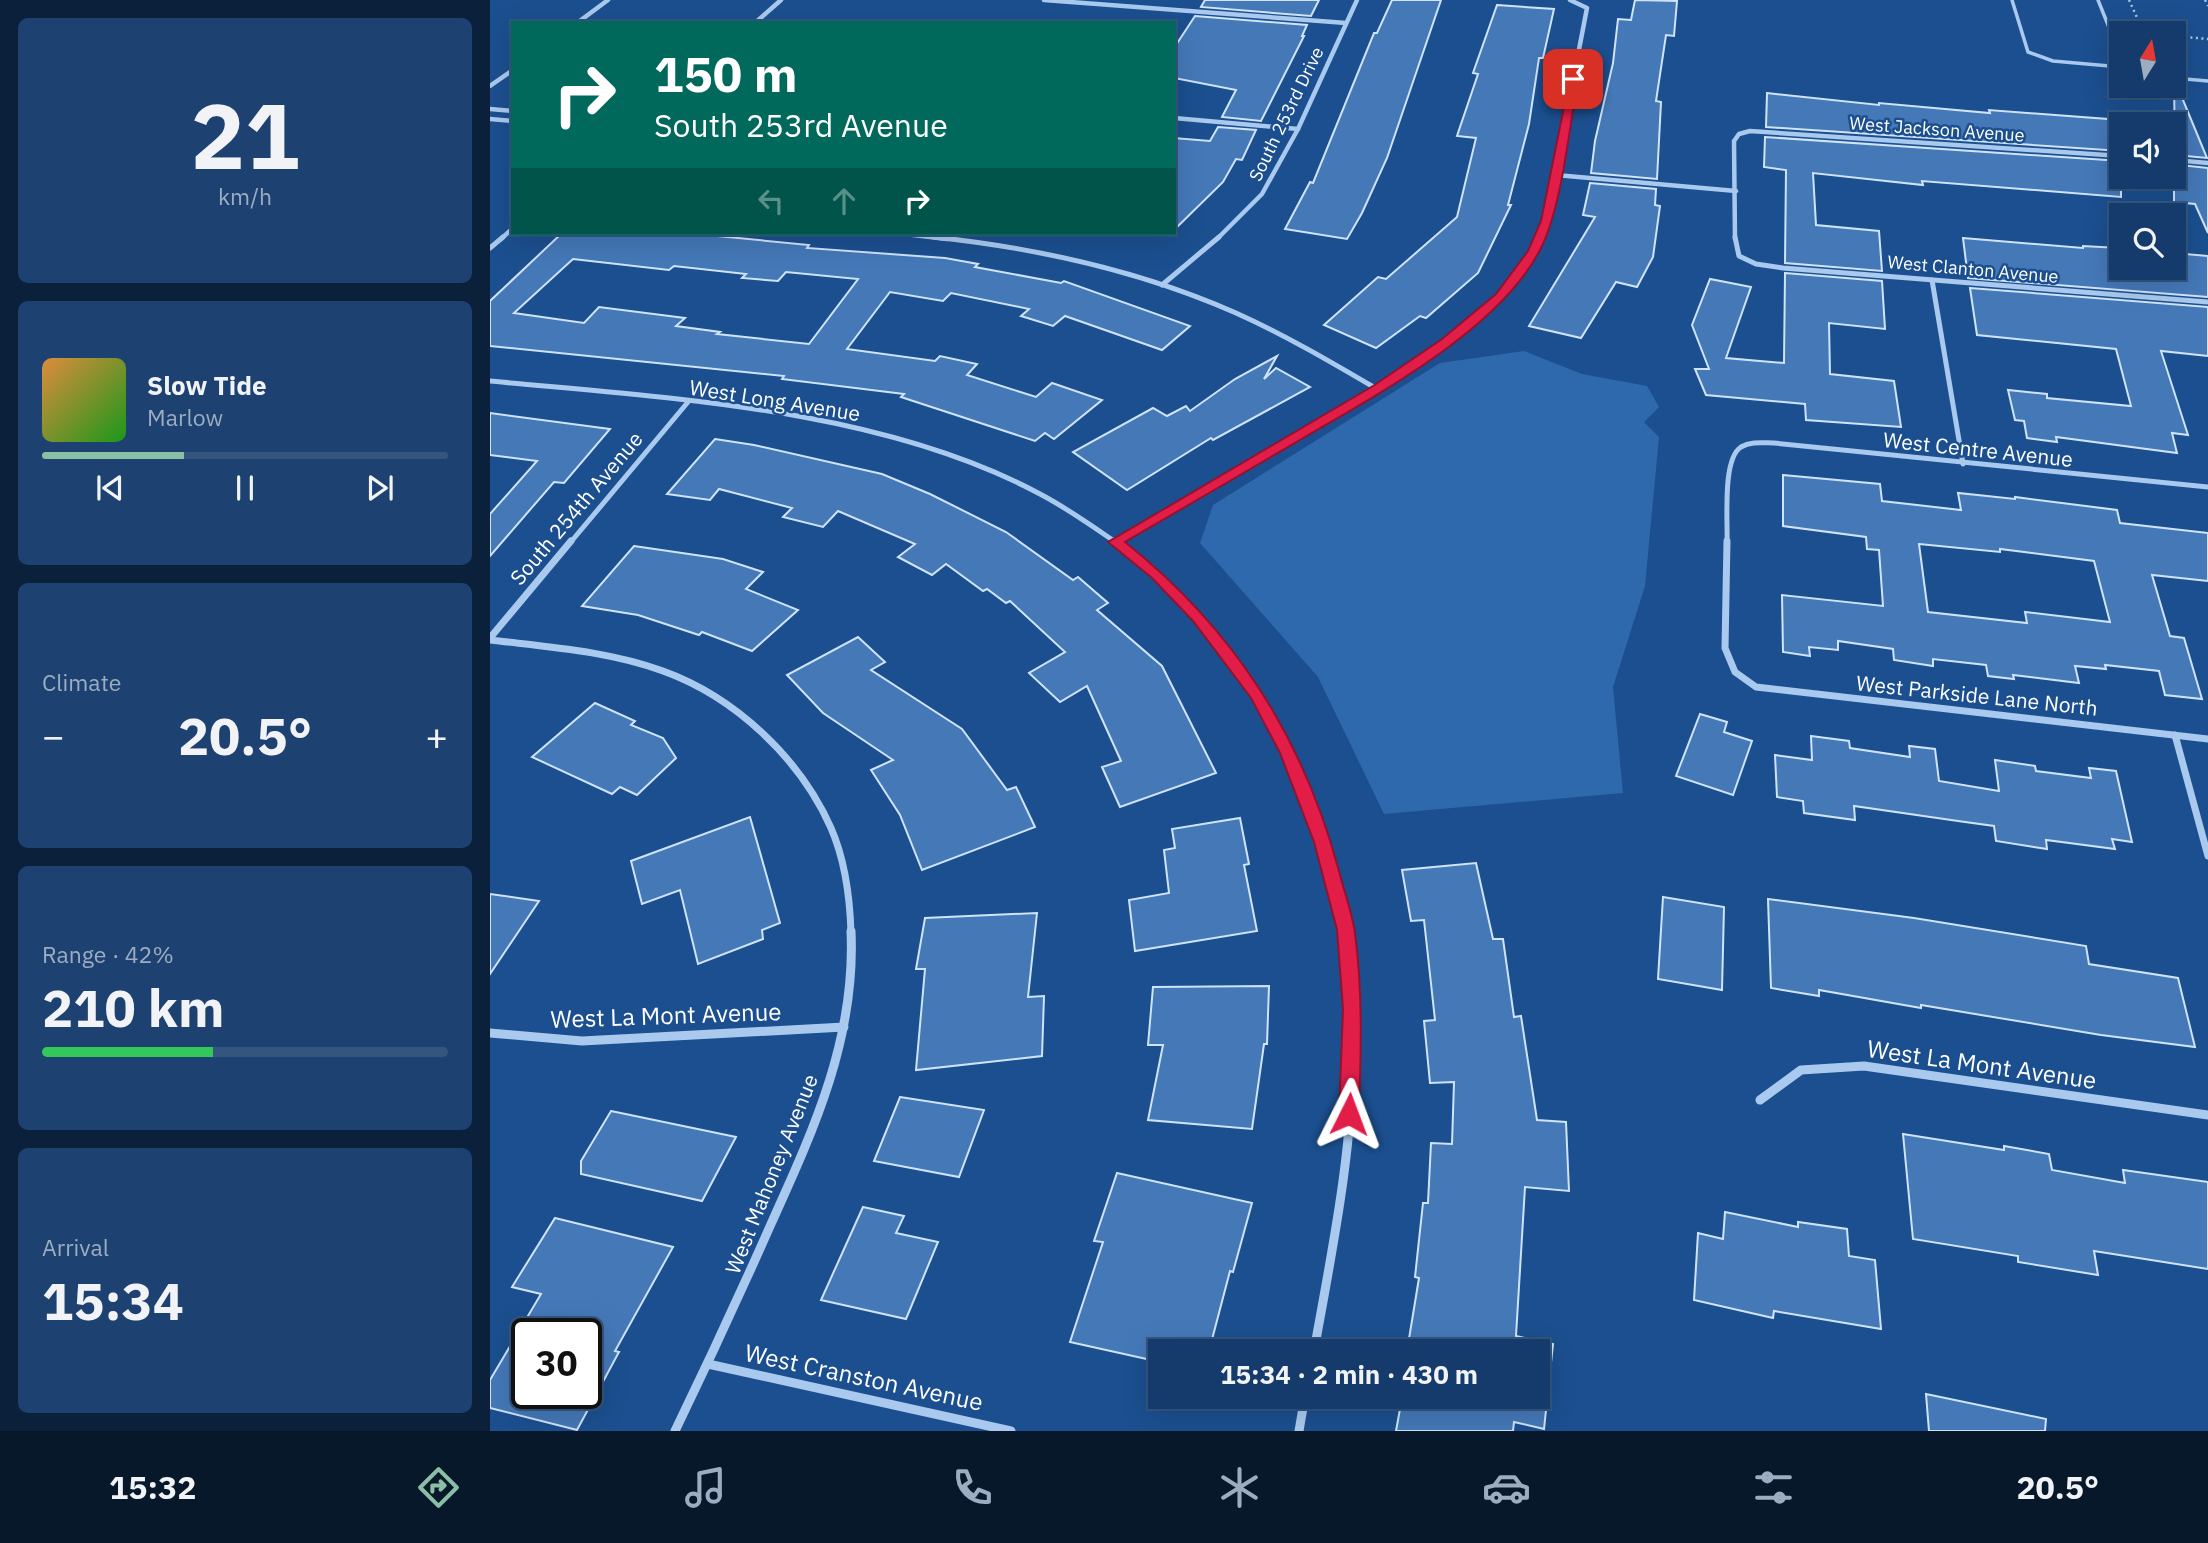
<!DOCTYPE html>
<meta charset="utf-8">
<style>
:root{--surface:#143b6b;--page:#1d4271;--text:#f1f3f6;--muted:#9dadc1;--line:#33557e;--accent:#8abfa5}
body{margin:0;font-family:"IBM Plex Sans",sans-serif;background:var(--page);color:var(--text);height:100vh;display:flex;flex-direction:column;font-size:26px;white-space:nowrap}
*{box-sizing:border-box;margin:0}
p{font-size:23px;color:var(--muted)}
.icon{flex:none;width:38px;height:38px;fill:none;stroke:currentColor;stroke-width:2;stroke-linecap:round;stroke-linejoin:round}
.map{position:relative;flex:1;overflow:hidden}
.sheet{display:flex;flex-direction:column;gap:18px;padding:18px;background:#0b203b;width:490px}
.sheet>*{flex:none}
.hud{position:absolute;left:21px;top:21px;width:665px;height:214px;border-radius:0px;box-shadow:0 7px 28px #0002,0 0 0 2px var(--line);background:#00695c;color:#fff;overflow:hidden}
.needle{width:46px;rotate:11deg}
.fabs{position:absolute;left:1619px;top:21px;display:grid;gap:14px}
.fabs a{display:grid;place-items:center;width:77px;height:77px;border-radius:0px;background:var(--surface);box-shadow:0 7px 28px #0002,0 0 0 2px var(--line);font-size:35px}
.speed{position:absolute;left:21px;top:1318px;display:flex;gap:14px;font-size:35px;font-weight:700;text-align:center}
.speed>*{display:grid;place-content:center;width:91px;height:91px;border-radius:50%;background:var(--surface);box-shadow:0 7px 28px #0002,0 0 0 2px var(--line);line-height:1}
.speed .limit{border:4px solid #111;border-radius:10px;background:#fff;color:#111}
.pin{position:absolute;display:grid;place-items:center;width:60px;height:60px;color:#fff;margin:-30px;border-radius:14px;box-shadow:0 4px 10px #0006}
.me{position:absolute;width:77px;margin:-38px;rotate:3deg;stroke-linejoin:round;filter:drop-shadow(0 0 5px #0008)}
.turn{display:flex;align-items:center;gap:24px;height:147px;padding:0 28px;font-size:32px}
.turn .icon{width:91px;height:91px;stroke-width:2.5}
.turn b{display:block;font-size:49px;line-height:60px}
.lanes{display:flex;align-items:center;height:66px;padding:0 28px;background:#0003;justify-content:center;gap:35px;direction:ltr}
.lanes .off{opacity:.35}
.big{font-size:52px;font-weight:700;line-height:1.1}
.sheet .widget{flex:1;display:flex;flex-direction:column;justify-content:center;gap:10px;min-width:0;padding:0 24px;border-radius:10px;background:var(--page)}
.sheet .dial{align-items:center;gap:0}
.dial b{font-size:91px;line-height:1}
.song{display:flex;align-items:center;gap:21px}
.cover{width:84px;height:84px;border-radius:10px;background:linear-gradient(135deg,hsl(30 70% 55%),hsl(120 70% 35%))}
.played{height:7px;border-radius:4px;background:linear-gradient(90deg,var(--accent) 35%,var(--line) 35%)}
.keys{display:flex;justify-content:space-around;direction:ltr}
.heat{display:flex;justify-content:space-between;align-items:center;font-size:38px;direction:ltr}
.charge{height:10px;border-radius:5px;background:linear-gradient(90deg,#34c759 42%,var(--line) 0)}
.trip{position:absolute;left:658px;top:1339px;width:402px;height:70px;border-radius:0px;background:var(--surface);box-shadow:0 7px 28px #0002,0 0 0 2px var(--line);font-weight:700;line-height:70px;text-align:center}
.menu{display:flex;height:112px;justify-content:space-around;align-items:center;background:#08182b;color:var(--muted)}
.menu .icon{width:49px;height:49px}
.menu .active{color:var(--accent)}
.menu b{font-size:32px;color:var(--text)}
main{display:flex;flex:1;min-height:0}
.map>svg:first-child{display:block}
.green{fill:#2e69ad}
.building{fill:#4478b7;stroke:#cfe3fa;stroke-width:2;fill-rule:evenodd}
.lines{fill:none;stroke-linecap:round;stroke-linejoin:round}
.path{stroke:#a9c9ee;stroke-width:2.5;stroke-dasharray:2 3.5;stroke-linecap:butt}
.service{stroke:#a9c9ee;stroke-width:3.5}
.minor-far3{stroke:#a9c9ee;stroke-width:4.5}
.minor-far2{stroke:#a9c9ee;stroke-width:5}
.minor-far1{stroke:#a9c9ee;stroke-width:7}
.minor{stroke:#a9c9ee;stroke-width:9}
.route{fill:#e11d48;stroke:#92132f;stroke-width:2}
.labels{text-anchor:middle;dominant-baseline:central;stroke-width:5;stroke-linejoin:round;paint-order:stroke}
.far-street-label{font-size:18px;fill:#fff;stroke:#1b4f8f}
.street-label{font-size:21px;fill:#fff;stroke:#1b4f8f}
.near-street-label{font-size:24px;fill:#fff;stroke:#1b4f8f}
</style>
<main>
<section class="sheet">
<div class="widget dial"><b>21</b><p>km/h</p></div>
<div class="widget">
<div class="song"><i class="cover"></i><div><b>Slow Tide</b><p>Marlow</p></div></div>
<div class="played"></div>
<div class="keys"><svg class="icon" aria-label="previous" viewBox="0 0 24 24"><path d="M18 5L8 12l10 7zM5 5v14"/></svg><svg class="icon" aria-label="pause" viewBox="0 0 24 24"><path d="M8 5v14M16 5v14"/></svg><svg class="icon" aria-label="next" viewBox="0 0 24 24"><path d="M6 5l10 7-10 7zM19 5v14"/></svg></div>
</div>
<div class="widget"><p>Climate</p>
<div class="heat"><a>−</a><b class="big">20.5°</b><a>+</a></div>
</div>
<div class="widget"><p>Range · 42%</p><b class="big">210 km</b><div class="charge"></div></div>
<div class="widget"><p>Arrival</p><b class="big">15:34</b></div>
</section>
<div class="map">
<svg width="1718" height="1431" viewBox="0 0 1718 1431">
<rect width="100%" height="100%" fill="#1b4f8f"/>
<!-- green -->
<path class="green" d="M 1034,351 L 1092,374 L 1157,386 L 1169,407 L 1154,422 L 1169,437 L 1155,586 L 1123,687 L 1133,793 L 894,814 L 828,677 L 710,543 L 723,505 L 950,363 Z"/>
<!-- building -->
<g class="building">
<path d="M 715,0 L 829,0 L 821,16 L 711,7 Z"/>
<path d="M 902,0 L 951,0 L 897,158 L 872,213 L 857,239 L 795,229 L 820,182 L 823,183 L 884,33 L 887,33 Z"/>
<path d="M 1145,0 L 1187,1 L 1184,36 L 1176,35 L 1166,101 L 1171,102 L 1167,179 L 1101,173 L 1105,141 L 1123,63 L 1128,19 L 1141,20 Z"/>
<path d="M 1007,5 L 1064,9 L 1053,58 L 1049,58 L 1039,124 L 1018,205 L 1021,205 L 988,273 L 936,318 L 930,316 L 886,348 L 834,325 L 888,277 L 896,279 L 967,217 L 986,138 L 967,136 L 988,74 L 983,73 Z"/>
<path d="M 705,16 L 817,25 L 812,36 L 814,36 L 771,121 L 732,117 L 746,90 L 684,78 L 684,48 Z"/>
<path d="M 1684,82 L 1686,83 L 1717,158 L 1685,155 Z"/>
<path d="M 1277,93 L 1389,105 L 1389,103 L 1500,113 L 1499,110 L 1631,120 L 1631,151 L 1276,127 Z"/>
<path d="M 728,127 L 766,130 L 752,160 L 746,159 L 733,182 L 684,230 L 684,138 L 720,141 Z"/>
<path d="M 1275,137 L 1631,161 L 1631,197 L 1432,181 L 1433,185 L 1323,173 L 1326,225 L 1389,231 L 1392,271 L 1295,263 L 1296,170 L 1274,167 Z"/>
<path d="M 1690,165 L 1718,168 L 1718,233 L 1705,204 L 1684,202 L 1684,177 L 1694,177 Z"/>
<path d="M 1100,183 L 1166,189 L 1165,205 L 1170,206 L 1163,257 L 1147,287 L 1126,282 L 1091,338 L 1039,326 L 1105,217 L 1093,215 Z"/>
<path d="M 72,233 L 196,233 L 319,245 L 317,248 L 455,258 L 488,264 L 485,267 L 571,283 L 574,281 L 700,326 L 672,350 L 575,316 L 563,326 L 531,316 L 539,309 L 461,293 L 453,301 L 400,292 L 357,349 L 445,361 L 450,356 L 487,364 L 477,375 L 546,397 L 562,383 L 612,400 L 564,439 L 555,433 L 545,441 L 411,397 L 414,394 L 292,379 L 294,376 L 0,346 L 0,301 ZM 83,259 L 179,270 L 184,266 L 256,274 L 252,278 L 288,281 L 296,272 L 368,279 L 319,344 L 227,334 L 230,332 L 186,326 L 195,318 L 109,307 L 94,323 L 24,313 Z"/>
<path d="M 1473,238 L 1593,248 L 1593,246 L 1629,248 L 1631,268 L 1684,268 L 1684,253 L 1718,256 L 1718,297 L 1478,278 Z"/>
<path d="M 1295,273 L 1392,281 L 1395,329 L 1339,323 L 1340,374 L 1404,381 L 1411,427 L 1316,420 L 1315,404 L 1216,395 L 1205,369 L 1219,369 L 1202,325 L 1220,279 L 1261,287 L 1236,358 L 1294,363 Z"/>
<path d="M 1480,288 L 1718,307 L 1718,356 L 1671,351 L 1698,435 L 1682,433 L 1687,453 L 1566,437 L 1567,442 L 1537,438 L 1534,421 L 1525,420 L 1518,390 L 1557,394 L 1557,398 L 1641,406 L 1626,349 L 1487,335 Z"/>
<path d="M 787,356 L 774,379 L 786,368 L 820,387 L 723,440 L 721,438 L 637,490 L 583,452 L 663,408 L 677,416 L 696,406 L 700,411 L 745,379 Z"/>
<path d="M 0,413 L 120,429 L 74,483 L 64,482 L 0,556 L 0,514 L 47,461 L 0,455 Z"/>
<path d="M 225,439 L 264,445 L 392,474 L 440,494 L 516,532 L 583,580 L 588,577 L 618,603 L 607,610 L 672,666 L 726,773 L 630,807 L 612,767 L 631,761 L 597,686 L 570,702 L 539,673 L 575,652 L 520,601 L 516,603 L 497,589 L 493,591 L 456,564 L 442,575 L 408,557 L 425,544 L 348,511 L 333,527 L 293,517 L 302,508 L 229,489 L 220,500 L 177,494 Z"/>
<path d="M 1293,475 L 1390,484 L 1392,501 L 1471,510 L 1468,493 L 1525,499 L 1525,497 L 1627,510 L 1630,523 L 1718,533 L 1718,581 L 1662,575 L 1680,636 L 1694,638 L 1712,699 L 1675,695 L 1669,671 L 1615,665 L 1616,669 L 1585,666 L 1589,683 L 1523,675 L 1524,679 L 1498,676 L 1496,665 L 1443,659 L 1443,666 L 1404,660 L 1403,649 L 1348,641 L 1348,650 L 1319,647 L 1320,656 L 1293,652 L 1292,595 L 1393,606 L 1389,550 L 1377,549 L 1376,537 L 1293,526 ZM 1429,544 L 1510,552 L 1510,549 L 1604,561 L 1620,622 L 1535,612 L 1537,623 L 1438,612 Z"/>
<path d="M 144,546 L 233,559 L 273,572 L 256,589 L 308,610 L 262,651 L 212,632 L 209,635 L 148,615 L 92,606 Z"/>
<path d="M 368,637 L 395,662 L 381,670 L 472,729 L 517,790 L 526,787 L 545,827 L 432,870 L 410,815 L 381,770 L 403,760 L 333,713 L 297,675 Z"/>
<path d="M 105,703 L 145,721 L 141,725 L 173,738 L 186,758 L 147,795 L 130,787 L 122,794 L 42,757 Z"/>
<path d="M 1210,714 L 1237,722 L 1234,732 L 1262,741 L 1243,795 L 1186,776 Z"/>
<path d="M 1321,736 L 1359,741 L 1360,748 L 1420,757 L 1419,746 L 1445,749 L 1449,781 L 1509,791 L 1505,760 L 1545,766 L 1546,771 L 1601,778 L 1599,768 L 1626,771 L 1642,842 L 1622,839 L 1625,849 L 1556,840 L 1557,849 L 1506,841 L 1504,826 L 1475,822 L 1364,806 L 1365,820 L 1314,813 L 1313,801 L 1287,797 L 1285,755 L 1322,760 Z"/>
<path d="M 260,817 L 290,923 L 272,930 L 273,939 L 208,964 L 190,890 L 152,904 L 141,861 Z"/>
<path d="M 750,818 L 759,864 L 754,865 L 767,931 L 645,951 L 639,900 L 679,893 L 674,850 L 685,848 L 682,829 Z"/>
<path d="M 986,863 L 1003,939 L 1013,939 L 1024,1017 L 1031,1016 L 1047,1120 L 1076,1122 L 1079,1191 L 1035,1187 L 1026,1336 L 1063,1344 L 1054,1429 L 1024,1422 L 1023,1431 L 906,1431 L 912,1398 L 910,1396 L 1048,1396 L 1048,1351 L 917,1351 L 929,1278 L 925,1277 L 933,1203 L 938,1203 L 941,1143 L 962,1144 L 964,1082 L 940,1083 L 934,1021 L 945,1020 L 934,920 L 921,921 L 912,870 Z"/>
<path d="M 0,894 L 49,901 L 0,974 Z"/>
<path d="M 1173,897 L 1234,907 L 1232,990 L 1168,979 Z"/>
<path d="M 1278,899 L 1424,918 L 1596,946 L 1599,964 L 1688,978 L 1705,1047 L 1611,1035 L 1431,1005 L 1431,1008 L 1329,990 L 1329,996 L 1281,988 Z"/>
<path d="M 547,913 L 538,997 L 554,996 L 552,1056 L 426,1070 L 435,969 L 426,969 L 435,918 Z"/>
<path d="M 779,986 L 777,1044 L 774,1044 L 762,1129 L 658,1120 L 673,1045 L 658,1045 L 663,987 Z"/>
<path d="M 410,1097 L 494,1110 L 469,1177 L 384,1161 Z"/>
<path d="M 121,1111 L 246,1137 L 212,1201 L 91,1174 L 91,1161 Z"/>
<path d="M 1413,1134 L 1514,1150 L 1514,1146 L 1559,1154 L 1562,1170 L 1635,1183 L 1633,1170 L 1718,1182 L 1718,1269 L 1604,1251 L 1608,1275 L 1528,1262 L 1528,1256 L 1423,1239 Z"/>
<path d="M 627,1173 L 762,1203 L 743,1272 L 740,1271 L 719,1351 L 670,1351 L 670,1362 L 580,1342 L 613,1242 L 604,1241 Z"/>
<path d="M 373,1207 L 414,1216 L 406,1233 L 448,1242 L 416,1319 L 331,1300 Z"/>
<path d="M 1235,1212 L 1308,1227 L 1308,1222 L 1357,1229 L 1359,1256 L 1385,1260 L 1391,1329 L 1284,1311 L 1283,1318 L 1204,1300 L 1208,1233 L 1233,1239 Z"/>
<path d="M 65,1218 L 183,1247 L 125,1351 L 129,1352 L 87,1430 L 0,1408 L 0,1380 L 51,1294 L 22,1287 ZM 37,1334 L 96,1334 L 96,1393 L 37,1393 Z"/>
<path d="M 1436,1394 L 1556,1419 L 1555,1431 L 1439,1431 Z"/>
</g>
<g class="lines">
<!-- path -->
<g class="path">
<path d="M 1639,0 L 1654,33"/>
<path d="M 1715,0 L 1718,6"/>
<path d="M 1684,36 L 1718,39"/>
</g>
<!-- service -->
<g class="service">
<path d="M 1522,0 L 1538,52 L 1563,61 L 1631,67"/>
<path d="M 1608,0 L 1631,57"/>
<path d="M 1684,78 L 1718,81"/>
</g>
<!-- minor-far3 -->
<g class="minor-far3">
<path d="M 554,0 L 856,23"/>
<path d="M 87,23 L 118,0"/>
<path d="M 265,23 L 291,0"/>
<path d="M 0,86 L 23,70"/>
<path d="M 0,109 L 23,111"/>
<path d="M 684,118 L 808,129"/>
<path d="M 0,119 L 23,121"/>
<path d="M 1684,160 L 1718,163"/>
<path d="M 1066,175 L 1246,191"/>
<path d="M 406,233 L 457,239"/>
<path d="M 11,239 L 23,228"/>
<path d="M 727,239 L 772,194 L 808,129 L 867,0"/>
<path d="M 1049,239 L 1056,221 L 1097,8 L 1080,0"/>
<path d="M 1245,239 L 1244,141 L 1249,134 L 1260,131 L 1631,156"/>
</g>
<!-- minor-far2 -->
<g class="minor-far2">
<path d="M 443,237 C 547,248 651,271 746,313 C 795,335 841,362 887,389"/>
<path d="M 1245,237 L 1249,256 L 1266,264 L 1293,268 L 1718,302"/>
<path d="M 0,248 L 13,237"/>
<path d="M 1442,280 L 1473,464"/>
<path d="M 672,285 L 729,237"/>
<path d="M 0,381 C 178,398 390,408 550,494 C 577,508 602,526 627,543"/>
<path d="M 625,542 C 680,510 736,477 791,445 C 868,400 1017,322 1050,237"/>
<path d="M 80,543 L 198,402"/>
<path d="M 1237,543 C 1238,521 1232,459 1251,447 C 1261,441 1273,443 1284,443 L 1718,487"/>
</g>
<!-- minor-far1 -->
<g class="minor-far1">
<path d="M 624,541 C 743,636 834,780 853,933"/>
<path d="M 1237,541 L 1235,648 L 1245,672 L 1266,687 L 1718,739"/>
<path d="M 0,638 L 81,541"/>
<path d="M 0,640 C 58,647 118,651 173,671 C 245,697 310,758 341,828 C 355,860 360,899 361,933"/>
<path d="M 1685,735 L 1718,856"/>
</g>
<!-- minor -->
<g class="minor">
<path d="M 0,1033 L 92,1041 L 354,1027"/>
<path d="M 1270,1100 L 1311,1070 L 1374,1066 L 1718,1115"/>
<path d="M 824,1351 C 842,1251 863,1150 863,1048 C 863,1009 858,970 853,931"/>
<path d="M 218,1364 L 521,1431"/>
<path d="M 185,1431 C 218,1363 250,1294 281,1224 C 324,1129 366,1038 361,931"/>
<path d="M 809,1431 L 815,1396"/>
</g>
</g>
<!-- route -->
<path class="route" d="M 1080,77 L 1088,79 C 1079,129 1072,208 1050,250 C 1008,331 886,395 810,440 C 752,474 693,508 635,542 C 744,629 813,737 849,871 C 854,891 862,912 865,933 C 873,993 871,1053 869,1114 L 866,1120 L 859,1123 L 852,1120 L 849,1114 L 853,1009 L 847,930 L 824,842 L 790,753 L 761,698 L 703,621 L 662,578 L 618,542 L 883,386 L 952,339 L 1006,294 L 1038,251 L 1051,221 Z"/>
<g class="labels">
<!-- far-street labels -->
<g class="far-street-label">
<text transform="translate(796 114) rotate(-64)">South 253rd Drive</text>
<text transform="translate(1447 129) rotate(4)">West Jackson Avenue</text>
<text transform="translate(1483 269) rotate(5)">West Clanton Avenue</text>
</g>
<!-- street labels -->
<g class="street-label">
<text transform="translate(285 400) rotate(9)">West Long Avenue</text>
<text transform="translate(1488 449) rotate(6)">West Centre Avenue</text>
<text transform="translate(86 508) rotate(-50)">South 254th Avenue</text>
<text transform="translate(1487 695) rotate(6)">West Parkside Lane North</text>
<text transform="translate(281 1174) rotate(-68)">West Mahoney Avenue</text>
</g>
<!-- near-street labels -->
<g class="near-street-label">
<text transform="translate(176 1015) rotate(-2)">West La Mont Avenue</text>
<text transform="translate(1492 1064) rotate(8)">West La Mont Avenue</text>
<text transform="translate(374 1377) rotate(12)">West Cranston Avenue</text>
</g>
</g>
</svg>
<div class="fabs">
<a><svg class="needle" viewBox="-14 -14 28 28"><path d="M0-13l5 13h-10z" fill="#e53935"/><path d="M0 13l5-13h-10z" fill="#9dadc1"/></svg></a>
<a><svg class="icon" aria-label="sound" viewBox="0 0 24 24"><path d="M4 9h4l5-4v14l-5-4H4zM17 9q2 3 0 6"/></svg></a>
<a><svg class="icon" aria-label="search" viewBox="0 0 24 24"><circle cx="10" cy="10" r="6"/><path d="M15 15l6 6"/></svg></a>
</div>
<div class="speed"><div class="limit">30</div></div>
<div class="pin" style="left:1083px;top:79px;background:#d93025"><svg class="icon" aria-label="arrive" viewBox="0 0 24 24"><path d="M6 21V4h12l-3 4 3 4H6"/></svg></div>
<svg class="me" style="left:859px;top:1114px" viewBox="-20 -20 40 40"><path d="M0-17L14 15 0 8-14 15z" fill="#e11d48" stroke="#fff" stroke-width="4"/></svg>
<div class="trip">15:34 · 2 min · 430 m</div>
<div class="hud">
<div class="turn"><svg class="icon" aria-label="right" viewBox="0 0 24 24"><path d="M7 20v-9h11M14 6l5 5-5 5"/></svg><div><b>150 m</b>South 253rd Avenue</div></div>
<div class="lanes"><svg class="icon off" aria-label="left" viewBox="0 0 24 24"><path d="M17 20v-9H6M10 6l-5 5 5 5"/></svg><svg class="icon off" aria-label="ahead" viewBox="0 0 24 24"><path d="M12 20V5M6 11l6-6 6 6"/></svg><svg class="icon" aria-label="right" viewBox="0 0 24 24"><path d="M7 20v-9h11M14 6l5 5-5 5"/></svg></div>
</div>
</div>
</main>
<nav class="menu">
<b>15:32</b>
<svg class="icon active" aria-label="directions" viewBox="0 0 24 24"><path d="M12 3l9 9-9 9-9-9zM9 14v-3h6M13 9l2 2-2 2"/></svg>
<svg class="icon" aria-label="music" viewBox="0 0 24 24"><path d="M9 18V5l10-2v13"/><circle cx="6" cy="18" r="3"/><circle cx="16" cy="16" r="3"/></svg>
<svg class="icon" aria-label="phone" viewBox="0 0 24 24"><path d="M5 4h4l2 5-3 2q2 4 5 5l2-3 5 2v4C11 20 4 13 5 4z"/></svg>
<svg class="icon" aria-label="climate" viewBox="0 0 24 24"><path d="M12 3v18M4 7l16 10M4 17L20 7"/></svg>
<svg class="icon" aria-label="car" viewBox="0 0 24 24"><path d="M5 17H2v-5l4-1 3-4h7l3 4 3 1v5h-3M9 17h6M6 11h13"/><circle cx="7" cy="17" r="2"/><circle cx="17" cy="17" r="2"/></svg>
<svg class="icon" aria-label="filters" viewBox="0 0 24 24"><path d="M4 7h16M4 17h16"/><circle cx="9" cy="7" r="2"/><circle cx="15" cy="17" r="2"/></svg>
<b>20.5°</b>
</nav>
